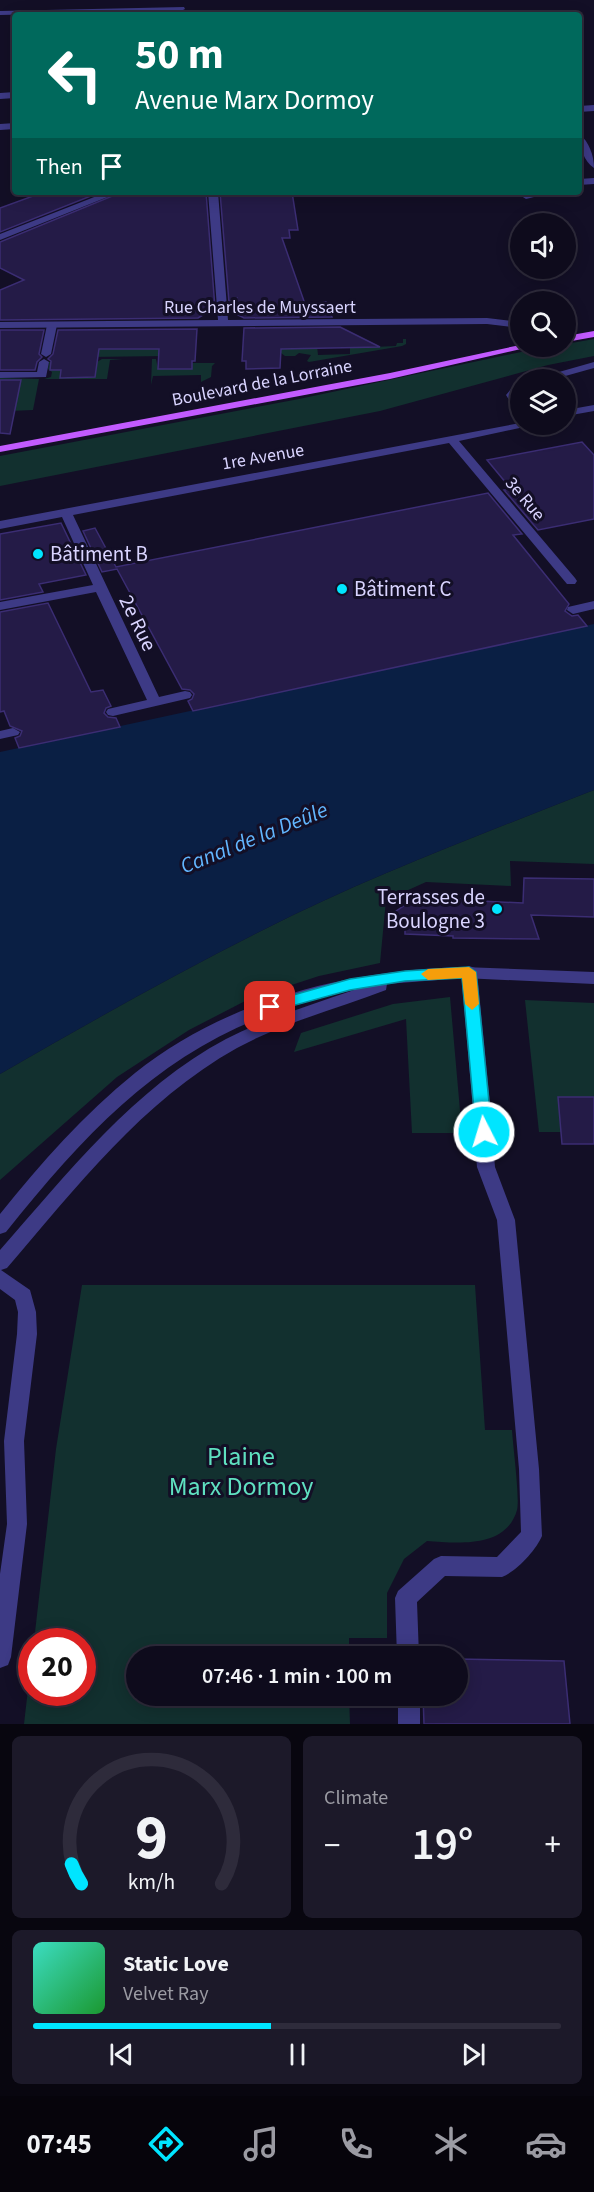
<!DOCTYPE html>
<meta charset="utf-8">
<style>
:root{--surface:#0e0b1c;--page:#1c1929;--text:#f1f3f6;--muted:#9b9ba3;--line:#2e2b3b;--accent:#00e5ff}
body{margin:0;font-family:"Source Sans 3",sans-serif;background:var(--page);color:var(--text);height:100vh;display:flex;flex-direction:column;font-size:22px;white-space:nowrap}
*{box-sizing:border-box;margin:0}
p{font-size:20px;color:var(--muted)}
.icon{flex:none;width:33px;height:33px;fill:none;stroke:currentColor;stroke-width:2;stroke-linecap:round;stroke-linejoin:round}
.map{position:relative;height:1724px;overflow:hidden}
.sheet{display:flex;flex-direction:column;gap:12px;padding:12px;background:#08060f;flex:1}
.sheet>*{flex:none}
.hud{position:absolute;left:12px;top:12px;width:570px;height:183px;border-radius:6px;box-shadow:0 3px 15px #0003,0 0 0 2px var(--line);background:#00695c;color:#fff;overflow:hidden}
.tools{position:absolute;left:510px;top:213px;display:grid;gap:12px}
.tools a{display:grid;place-items:center;width:66px;height:66px;border-radius:50%;background:var(--surface);box-shadow:0 3px 15px #0003,0 0 0 2px var(--line);font-size:30px}
.speed{position:absolute;left:18px;top:1628px;display:flex;gap:12px;font-size:30px;font-weight:700;text-align:center}
.speed>*{display:grid;place-content:center;width:78px;height:78px;border-radius:50%;background:var(--surface);box-shadow:0 3px 15px #0003,0 0 0 2px var(--line);line-height:1}
.speed .limit{border:9px solid #d22;background:#fff;color:#111}
.pin{position:absolute;display:grid;place-items:center;width:51px;height:51px;color:#fff;margin:-26px;border-radius:12px;box-shadow:0 3px 9px #0006}
.me{position:absolute;width:66px;margin:-33px;rotate:355deg;stroke-linejoin:round;filter:drop-shadow(0 0 4px #0008)}
.turn{display:flex;align-items:center;gap:21px;height:126px;padding:0 24px;font-size:27px}
.turn .icon{width:78px;height:78px;stroke-width:2.5}
.turn b{display:block;font-size:42px;line-height:51px}
.then{display:flex;align-items:center;height:57px;padding:0 24px;background:#0003;gap:12px;font-size:22px}
.big{font-size:45px;font-weight:600;line-height:1.1}
.sheet .tile{flex:1;display:flex;flex-direction:column;justify-content:center;gap:9px;min-width:0;padding:0 21px;border-radius:9px;background:var(--page)}
.sheet .dial{align-items:center;gap:0}
.dial svg{height:156px;overflow:visible;fill:none;stroke:var(--line);stroke-width:7;stroke-linecap:round;text-anchor:middle}
.dial text{fill:var(--text);stroke:none}
.song{display:flex;align-items:center;gap:18px}
.cover{width:72px;height:72px;border-radius:9px;background:linear-gradient(135deg,hsl(170 70% 55%),hsl(130 70% 35%))}
.played{height:6px;border-radius:3px;background:linear-gradient(90deg,var(--accent) 45%,var(--line) 45%)}
.keys{display:flex;justify-content:space-around;direction:ltr}
.heat{display:flex;justify-content:space-between;align-items:center;font-size:33px;direction:ltr}
.sheet .tiles{flex:1;display:grid;gap:12px;grid-template-columns:1fr 1fr}
.tile:last-child{grid-column:span 2}
.trip{position:absolute;left:126px;top:1646px;width:342px;height:60px;border-radius:30px;background:var(--surface);box-shadow:0 3px 15px #0003,0 0 0 2px var(--line);font-weight:600;line-height:60px;text-align:center}
.dock{display:flex;height:96px;justify-content:space-around;align-items:center;background:#06040b;color:var(--muted)}
.dock .icon{width:42px;height:42px}
.dock .selected{color:var(--accent)}
.dock b{font-size:27px;color:var(--text)}
.map>svg:first-child{display:block}
.green{fill:#12302f}
.water{fill:#0a1f44}
.building{fill:#241b47;stroke:#3b2d73;stroke-width:1.5}
.lines{fill:none;stroke-linecap:round;stroke-linejoin:round}
.service{fill:#3d3a85;fill-rule:evenodd}
.pedestrian{fill:#3d3a85;fill-rule:evenodd}
.minor{fill:#3d3a85;fill-rule:evenodd}
.primary{fill:#c25bff;fill-rule:evenodd}
.route{fill:#00e5ff;stroke:#0095a6;stroke-width:1.5}
.slow{fill:#f59e0b}
.poi-dot{fill:#00e5ff;stroke:#130f26;stroke-width:2}
.labels{text-anchor:middle;dominant-baseline:central;stroke-width:6;stroke-linejoin:round;paint-order:stroke}
.far-street-label{font-size:18px;fill:#d9d4ff;stroke:#130f26}
.poi-label{font-size:21px;fill:#d9d4ff;stroke:#130f26;text-anchor:start}
.street-label{font-size:21px;fill:#d9d4ff;stroke:#130f26}
.water-label{font-size:22px;font-style:italic;fill:#62b6ff;stroke:#130f26}
.near-park-label{font-size:26px;fill:#5fe0c0;stroke:#130f26}
</style>
<div class="map">
<svg width="594" height="1724" viewBox="0 0 594 1724">
<rect width="100%" height="100%" fill="#130f26"/>
<!-- green -->
<g class="green">
<path d="M 403,339 L 406,339 L 406,344 L 402,346 L 309,362 L 307,361 L 311,355 L 299,353 L 295,356 L 285,356 L 281,353 L 273,353 L 273,344 L 317,346 L 318,355 L 350,354 L 350,348 L 396,346 L 397,343 L 403,343 Z"/>
<path d="M 594,339 L 594,356 L 548,365 L 380,411 L 0,486 L 0,456 L 299,399 L 540,348 L 566,346 L 566,344 Z"/>
<path d="M 168,344 L 167,356 L 87,357 L 89,345 C 116,347 142,352 168,344 Z"/>
<path d="M 102,359 L 123,359 L 110,360 L 107,379 L 44,379 L 51,377 L 52,372 L 48,369 L 49,362 L 63,362 L 60,378 L 94,377 L 97,362 Z"/>
<path d="M 139,359 L 156,359 L 158,369 L 192,369 L 192,363 L 215,363 L 212,366 L 211,377 L 201,382 L 201,375 L 153,376 L 151,385 L 152,359 Z"/>
<path d="M 0,378 L 39,379 L 33,410 L 10,411 L 0,385 Z"/>
<path d="M 594,790 L 594,864 L 510,861 L 511,886 L 426,882 L 386,900 L 380,963 L 319,976 L 249,999 L 189,1030 L 117,1077 L 0,1180 L 0,1074 C 87,1024 173,975 263,930 C 370,876 482,834 594,790 Z"/>
<path d="M 450,997 L 462,1133 L 412,1133 L 406,1019 L 294,1052 L 301,1033 L 393,1004 Z"/>
<path d="M 525,1000 L 594,1003 L 594,1097 L 561,1132 L 539,1132 Z"/>
<path d="M 82,1285 L 475,1285 L 485,1430 L 512,1430 C 513,1447 520,1498 517,1510 C 506,1549 457,1543 427,1541 L 404,1559 L 387,1593 L 387,1638 L 349,1638 L 349,1656 L 136,1656 L 136,1695 L 349,1695 L 350,1724 L 24,1724 L 31,1663 L 32,1692 L 82,1692 L 82,1641 L 34,1641 L 56,1449 Z"/>
</g>
<!-- water -->
<path class="water" d="M 594,624 L 594,790 C 482,834 370,876 263,930 C 173,975 87,1024 0,1074 L 0,752 Z"/>
<!-- building -->
<g class="building">
<path d="M 44,192 L 101,192 L 0,232 L 0,208 Z"/>
<path d="M 122,192 L 206,192 L 215,308 L 198,318 L 0,320 L 0,290 L 24,280 L 0,268 L 0,242 Z"/>
<path d="M 220,192 L 292,192 L 298,230 L 289,230 L 290,238 L 282,238 L 305,304 L 326,302 L 332,317 L 244,318 L 238,315 L 237,298 L 229,302 Z"/>
<path d="M 340,327 L 380,347 L 281,349 L 280,368 L 246,369 L 246,361 L 242,361 L 244,328 Z"/>
<path d="M 197,329 L 195,361 L 192,361 L 192,369 L 158,369 L 159,349 L 99,349 L 95,377 L 60,378 L 61,370 L 50,370 L 51,361 L 48,359 L 53,354 L 58,330 Z"/>
<path d="M 0,330 L 44,330 L 39,354 L 42,357 L 37,362 L 35,370 L 0,370 Z"/>
<path d="M 0,380 L 21,380 L 10,434 L 0,433 Z"/>
<path d="M 582,442 L 594,455 L 594,519 L 538,530 L 504,490 L 511,489 L 487,460 Z"/>
<path d="M 488,493 L 522,534 L 513,535 L 569,604 L 565,611 L 572,616 L 578,615 L 587,626 L 193,711 L 188,701 L 192,699 L 194,694 L 190,690 L 182,689 L 117,569 L 102,572 L 83,531 L 95,528 L 116,567 Z"/>
<path d="M 61,523 L 86,575 L 39,584 L 43,592 L 0,600 L 0,534 Z"/>
<path d="M 48,603 L 91,692 L 103,690 L 111,706 L 106,708 L 104,713 L 108,717 L 116,718 L 120,727 L 19,748 L 15,738 L 20,736 L 22,731 L 10,726 L 4,711 L 0,712 L 0,612 Z"/>
<path d="M 524,878 L 594,879 L 594,917 L 531,915 L 539,939 L 453,938 L 453,936 L 405,934 L 405,926 L 390,915 L 405,905 L 405,899 L 480,899 L 480,901 L 523,903 Z"/>
<path d="M 558,1097 L 594,1097 L 594,1144 L 562,1144 Z"/>
<path d="M 458,1659 L 564,1661 L 570,1724 L 424,1724 L 423,1695 L 458,1695 Z"/>
</g>
<g class="lines">
<!-- service -->
<g class="service">
<path d="M 15,92 L 15,98 L 0,99 L 0,93 Z"/>
<path d="M 594,178 L 594,184 L 579,185 L 579,179 Z"/>
<path d="M 515,192 L 527,192 L 534,197 L 526,199 Z"/>
<path d="M 594,362 L 594,368 L 551,380 L 531,380 Z"/>
<path d="M 520,382 L 520,391 L 517,395 L 520,401 L 520,412 L 516,411 L 506,395 L 516,383 Z"/>
<path d="M 594,405 L 594,411 L 566,416 L 566,410 Z"/>
<path d="M 520,423 L 538,424 L 459,441 L 575,578 L 577,581 L 575,584 L 567,584 L 449,443 L 73,515 L 159,697 L 185,691 L 190,692 L 192,695 L 190,698 L 113,716 L 108,715 L 106,712 L 108,709 L 147,700 L 96,592 L 0,610 L 0,602 L 93,585 L 62,517 L 0,529 L 0,521 Z"/>
<path d="M 594,601 L 594,609 L 573,614 L 567,610 L 568,607 Z"/>
<path d="M 13,728 L 20,732 L 18,735 L 0,739 L 0,731 Z"/>
<path d="M 469,966 L 475,968 L 477,972 L 493,1133 L 488,1138 L 493,1144 L 495,1167 L 515,1220 L 539,1469 L 542,1536 C 536,1550 517,1571 502,1577 L 445,1576 L 417,1602 L 419,1656 L 397,1656 L 395,1598 L 398,1591 L 434,1559 L 441,1556 L 497,1557 L 521,1532 L 519,1469 L 497,1220 L 477,1167 L 475,1144 L 480,1138 L 475,1133 L 461,972 L 463,968 Z"/>
<rect x="398" y="1695" width="22" height="29"/>
</g>
<!-- pedestrian -->
<g class="pedestrian">
<path d="M 52,322 L 57,325 L 51,354 L 46,357 L 41,354 L 47,325 Z"/>
<path d="M 44,359 L 49,362 L 46,377 L 0,378 L 0,372 L 37,372 L 39,362 Z"/>
</g>
<!-- minor -->
<g class="minor">
<path d="M 184,7 L 185,9 L 181,11 L 0,15 L 0,11 Z"/>
<path d="M 511,10 L 514,10 L 516,15 L 508,15 L 507,12 Z"/>
<path d="M 594,105 L 594,111 L 579,112 L 579,106 Z"/>
<path d="M 15,123 L 15,129 L 0,130 L 0,124 Z"/>
<path d="M 579,134 C 589,141 594,156 594,168 C 584,162 579,146 579,134 Z"/>
<path d="M 107,192 L 120,192 L 0,240 L 0,234 Z"/>
<path d="M 208,192 L 218,192 L 228,320 L 487,318 L 520,322 L 520,328 L 487,324 L 0,328 L 0,322 L 218,320 Z"/>
<path d="M 463,967 L 594,972 L 594,984 L 463,978 L 387,984 L 386,990 C 336,1009 283,1023 237,1048 C 142,1101 76,1188 7,1268 L 1,1270 L 30,1290 L 36,1312 L 37,1334 L 24,1441 L 27,1524 L 11,1657 L 8,1665 L 0,1668 L 0,1574 L 7,1524 L 4,1441 L 17,1334 L 18,1312 L 15,1300 L 0,1289 L 0,1250 C 68,1173 134,1088 226,1039 C 267,1018 311,1005 354,990 C 190,1024 108,1105 6,1232 L 0,1234 L 0,1214 C 41,1163 84,1114 135,1073 C 226,1000 348,970 463,967 Z"/>
</g>
<!-- primary -->
<g class="primary">
<path d="M 594,331 L 594,337 L 566,342 L 566,336 Z"/>
<path d="M 520,345 L 520,346 L 534,346 L 390,379 L 0,452 L 0,446 L 390,373 Z"/>
</g>
</g>
<!-- route -->
<path class="route" d="M 469,967 L 476,972 L 492,1132 L 489,1137 L 478,1137 L 476,1132 L 462,978 L 405,981 L 350,990 L 270,1012 L 263,1007 L 265,1003 L 350,979 L 405,971 Z"/>
<!-- slow -->
<path class="slow" d="M 469,967 L 476,972 L 479,1004 L 472,1010 L 465,1004 L 462,978 L 428,980 L 421,974 L 428,969 Z"/>
<!-- markers -->
<g class="poi-dot">
<circle cx="38" cy="554" r="6"/>
<circle cx="342" cy="589" r="6"/>
<circle cx="497" cy="909" r="6"/>
</g>
<g class="labels">
<!-- far-street labels -->
<g class="far-street-label">
<text x="260" y="307">Rue Charles de Muyssaert</text>
<text transform="translate(262 383) rotate(-11)">Boulevard de la Lorraine</text>
<text transform="translate(263 457) rotate(-10)">1re Avenue</text>
<text transform="translate(525 499) rotate(50)">3e Rue</text>
</g>
<!-- poi labels -->
<g class="poi-label">
<text x="50" y="554">Bâtiment B</text>
<text x="354" y="589">Bâtiment C</text>
<text x="485" y="897" text-anchor="end">Terrasses de<tspan x="485" dy="24">Boulogne 3</tspan></text>
</g>
<!-- street labels -->
<g class="street-label">
<text transform="translate(138 623) rotate(64)">2e Rue</text>
</g>
<!-- water labels -->
<g class="water-label">
<text transform="translate(254 838) rotate(-22)">Canal de la Deûle</text>
</g>
<!-- near-park labels -->
<g class="near-park-label">
<text x="241" y="1456">Plaine<tspan x="241" dy="30">Marx Dormoy</tspan></text>
</g>
</g>
</svg>
<div class="tools">
<a><svg class="icon" aria-label="sound" viewBox="0 0 24 24"><path d="M4 9h4l5-4v14l-5-4H4zM17 9q2 3 0 6"/></svg></a>
<a><svg class="icon" aria-label="search" viewBox="0 0 24 24"><circle cx="10" cy="10" r="6"/><path d="M15 15l6 6"/></svg></a>
<a><svg class="icon" aria-label="layers" viewBox="0 0 24 24"><path d="M12 4l9 5-9 5-9-5zM3 14l9 5 9-5"/></svg></a>
</div>
<div class="speed"><div class="limit">20</div></div>
<div class="pin" style="left:270px;top:1007px;background:#d93025"><svg class="icon" aria-label="arrive" viewBox="0 0 24 24"><path d="M6 21V4h12l-3 4 3 4H6"/></svg></div>
<svg class="me" style="left:484px;top:1132px" viewBox="-20 -20 40 40"><circle r="17" fill="#00e5ff" stroke="#fff" stroke-width="3"/><path d="M0-11L8 9 0 5-8 9z" fill="#fff"/></svg>
<div class="trip">07:46 · 1 min · 100 m</div>
<div class="hud">
<div class="turn"><svg class="icon" aria-label="left" viewBox="0 0 24 24"><path d="M17 20v-9H6M10 6l-5 5 5 5"/></svg><div><b>50 m</b>Avenue Marx Dormoy</div></div>
<div class="then">Then<svg class="icon" aria-label="arrive" viewBox="0 0 24 24"><path d="M6 21V4h12l-3 4 3 4H6"/></svg></div>
</div>
</div>
<section class="sheet">
<div class="tiles">
<div class="tile dial"><svg viewBox="0 0 100 80">
<path d="M14 69A42 42 0 1 1 86 69"/>
<path d="M14 69A42 42 0 0 1 9 59" stroke="#00e5ff"/>
<text x="50" y="56" font-size="32" font-weight="700">9</text>
<text x="50" y="72" font-size="11">km/h</text>
</svg></div>
<div class="tile"><p>Climate</p>
<div class="heat"><a>−</a><b class="big">19°</b><a>+</a></div>
</div>
<div class="tile">
<div class="song"><i class="cover"></i><div><b>Static Love</b><p>Velvet Ray</p></div></div>
<div class="played"></div>
<div class="keys"><svg class="icon" aria-label="previous" viewBox="0 0 24 24"><path d="M18 5L8 12l10 7zM5 5v14"/></svg><svg class="icon" aria-label="pause" viewBox="0 0 24 24"><path d="M8 5v14M16 5v14"/></svg><svg class="icon" aria-label="next" viewBox="0 0 24 24"><path d="M6 5l10 7-10 7zM19 5v14"/></svg></div>
</div>
</div>
</section>
<nav class="dock">
<b>07:45</b>
<svg class="icon selected" aria-label="directions" viewBox="0 0 24 24"><path d="M12 3l9 9-9 9-9-9zM9 14v-3h6M13 9l2 2-2 2"/></svg>
<svg class="icon" aria-label="music" viewBox="0 0 24 24"><path d="M9 18V5l10-2v13"/><circle cx="6" cy="18" r="3"/><circle cx="16" cy="16" r="3"/></svg>
<svg class="icon" aria-label="phone" viewBox="0 0 24 24"><path d="M5 4h4l2 5-3 2q2 4 5 5l2-3 5 2v4C11 20 4 13 5 4z"/></svg>
<svg class="icon" aria-label="climate" viewBox="0 0 24 24"><path d="M12 3v18M4 7l16 10M4 17L20 7"/></svg>
<svg class="icon" aria-label="car" viewBox="0 0 24 24"><path d="M5 17H2v-5l4-1 3-4h7l3 4 3 1v5h-3M9 17h6M6 11h13"/><circle cx="7" cy="17" r="2"/><circle cx="17" cy="17" r="2"/></svg>
</nav>
